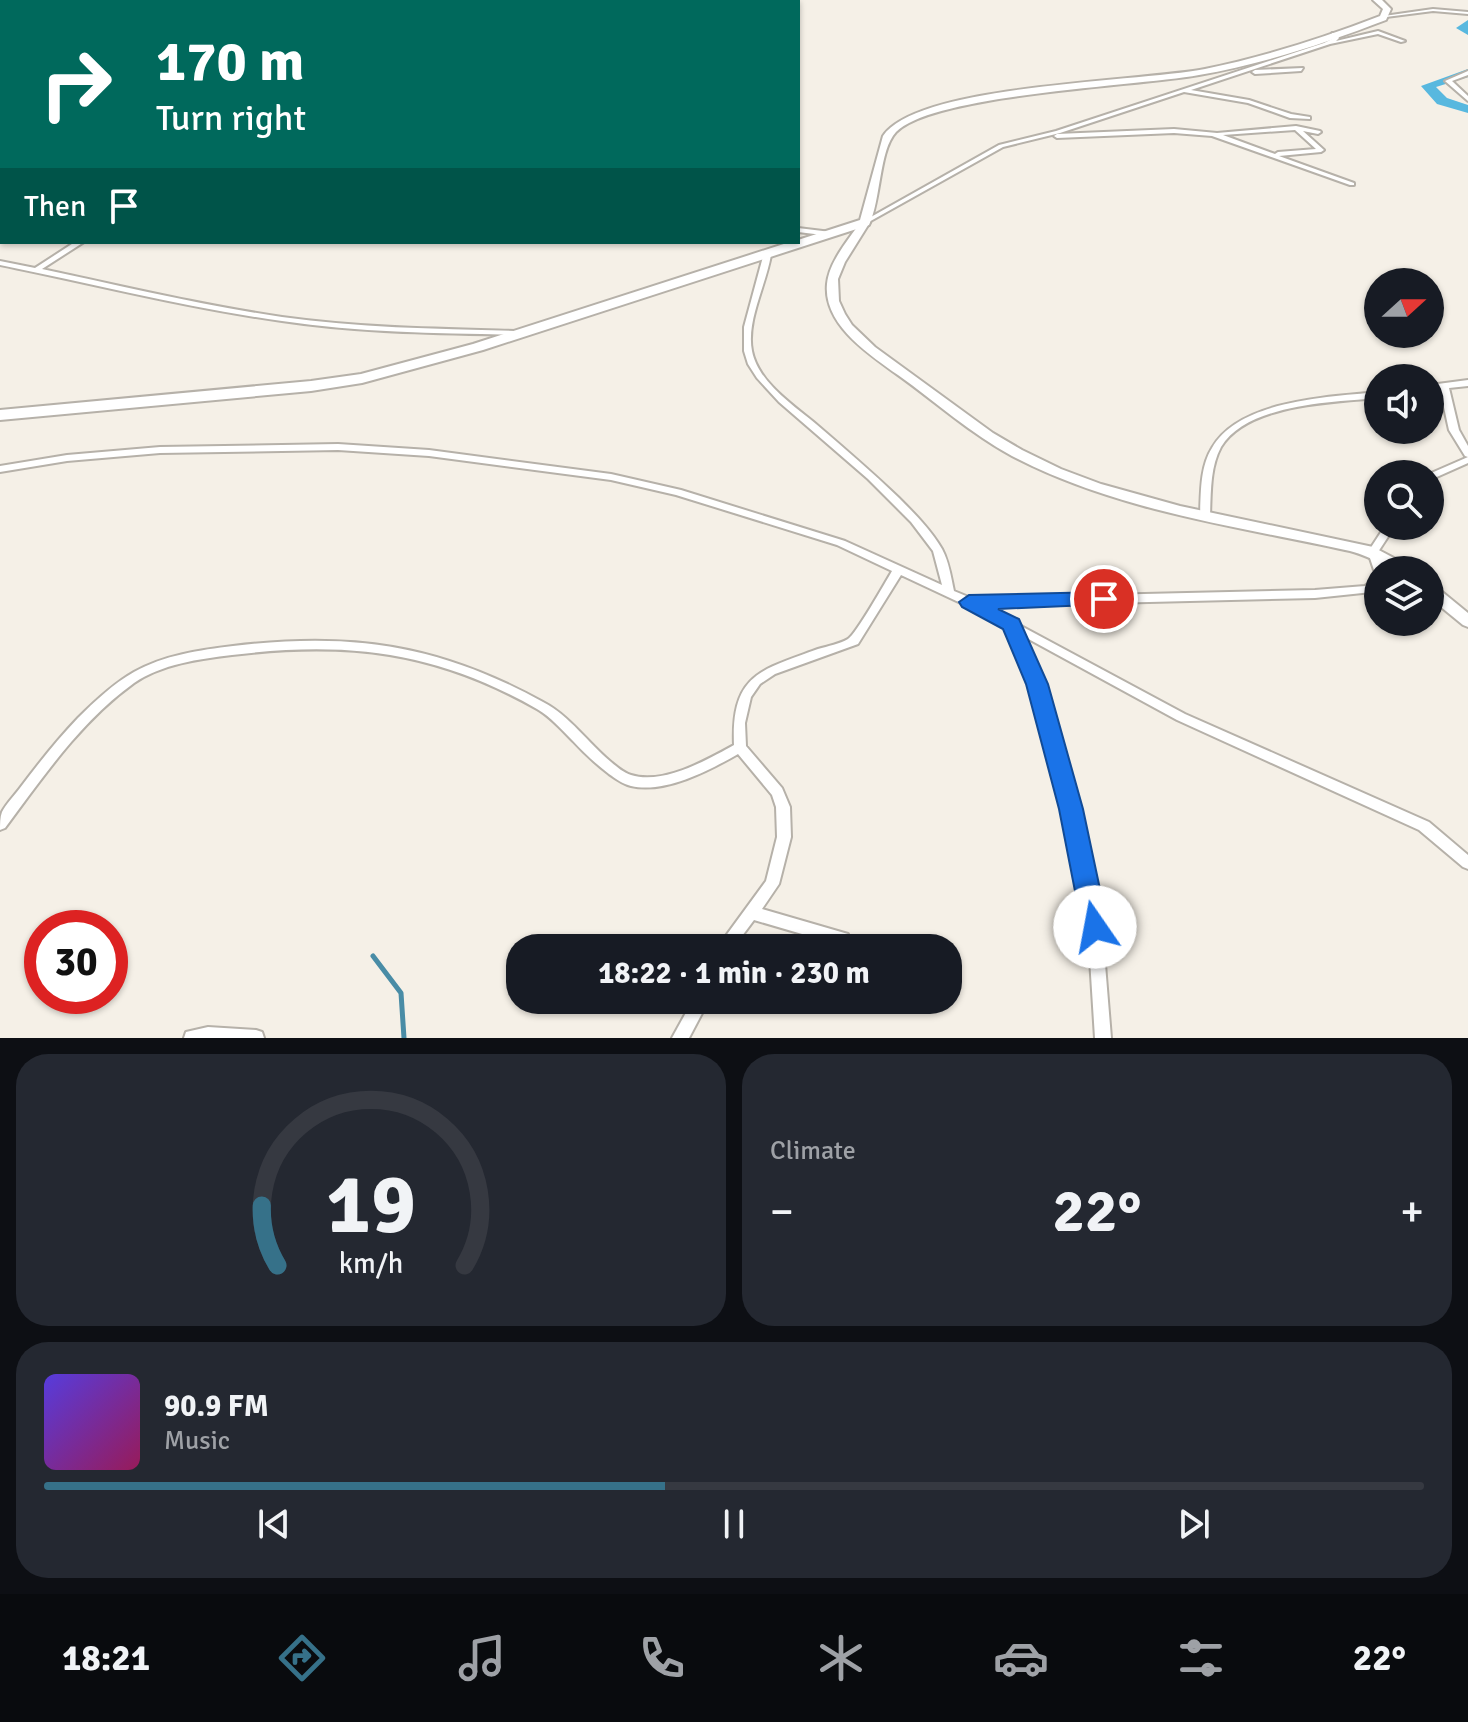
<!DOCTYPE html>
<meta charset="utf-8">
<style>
:root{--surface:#171b24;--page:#242831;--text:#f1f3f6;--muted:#9ea1a6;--line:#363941;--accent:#367189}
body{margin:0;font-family:Signika,sans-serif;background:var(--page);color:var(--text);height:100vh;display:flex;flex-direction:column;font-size:30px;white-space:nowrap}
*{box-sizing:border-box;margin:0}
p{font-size:26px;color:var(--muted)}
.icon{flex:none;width:44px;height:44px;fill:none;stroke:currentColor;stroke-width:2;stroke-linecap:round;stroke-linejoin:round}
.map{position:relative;height:1038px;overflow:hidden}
.drawer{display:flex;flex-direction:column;gap:16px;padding:16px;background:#0d0f14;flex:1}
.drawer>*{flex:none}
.top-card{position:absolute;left:0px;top:0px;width:800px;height:244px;box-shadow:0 2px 6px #0004;background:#00695c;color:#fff;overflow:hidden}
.needle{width:52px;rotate:69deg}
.buttons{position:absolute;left:1364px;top:268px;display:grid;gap:16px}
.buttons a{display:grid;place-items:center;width:80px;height:80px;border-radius:50%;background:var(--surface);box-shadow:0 2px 6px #0004;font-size:40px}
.speed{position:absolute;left:24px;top:910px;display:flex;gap:16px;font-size:40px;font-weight:700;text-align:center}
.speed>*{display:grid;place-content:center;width:104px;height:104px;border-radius:50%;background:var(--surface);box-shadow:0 2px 6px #0004;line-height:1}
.speed .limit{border:12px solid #d22;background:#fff;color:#111}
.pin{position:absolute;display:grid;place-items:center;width:68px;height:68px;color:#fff;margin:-34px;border:4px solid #fff;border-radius:50%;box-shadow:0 2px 8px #0007}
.me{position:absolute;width:88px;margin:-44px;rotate:348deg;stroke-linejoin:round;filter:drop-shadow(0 0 6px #0008)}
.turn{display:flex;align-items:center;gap:28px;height:168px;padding:0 24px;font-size:36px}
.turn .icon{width:104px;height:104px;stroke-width:2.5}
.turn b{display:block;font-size:56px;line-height:68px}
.then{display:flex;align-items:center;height:76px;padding:0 24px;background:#0003;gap:16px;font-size:30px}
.big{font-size:60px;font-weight:700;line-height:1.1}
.drawer .widget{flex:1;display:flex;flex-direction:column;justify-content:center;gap:12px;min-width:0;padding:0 28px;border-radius:32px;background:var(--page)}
.drawer .dial{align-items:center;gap:0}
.dial svg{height:208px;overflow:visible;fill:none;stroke:var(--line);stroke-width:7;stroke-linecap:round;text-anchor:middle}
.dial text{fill:var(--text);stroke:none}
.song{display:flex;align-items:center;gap:24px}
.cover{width:96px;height:96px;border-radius:12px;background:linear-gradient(135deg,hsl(250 70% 55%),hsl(330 70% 35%))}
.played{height:8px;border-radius:4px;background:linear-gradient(90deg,var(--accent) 45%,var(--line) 45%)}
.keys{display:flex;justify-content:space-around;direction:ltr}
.heat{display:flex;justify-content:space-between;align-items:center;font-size:44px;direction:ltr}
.drawer .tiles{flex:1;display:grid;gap:16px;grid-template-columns:1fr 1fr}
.widget:last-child{grid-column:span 2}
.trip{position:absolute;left:506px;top:934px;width:456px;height:80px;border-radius:32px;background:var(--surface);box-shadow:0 2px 6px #0004;font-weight:700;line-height:80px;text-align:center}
.tab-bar{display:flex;height:128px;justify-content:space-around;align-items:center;background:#090b0e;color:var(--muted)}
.tab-bar .icon{width:56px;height:56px}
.tab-bar .active{color:var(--accent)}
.tab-bar b{font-size:36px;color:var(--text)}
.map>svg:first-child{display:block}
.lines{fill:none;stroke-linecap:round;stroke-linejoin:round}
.stream{stroke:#498ca6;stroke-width:5}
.river{fill:#58b8df;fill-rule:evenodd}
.street-casing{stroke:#b6b1a9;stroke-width:4}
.secondary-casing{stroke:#b6b1a9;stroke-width:4}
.highway-casing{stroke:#b6b1a9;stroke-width:4}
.street{fill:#fff;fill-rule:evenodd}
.secondary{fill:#fff;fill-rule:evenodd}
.highway{fill:#fff;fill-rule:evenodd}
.route{fill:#1a73e8;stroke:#114b97;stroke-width:2}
</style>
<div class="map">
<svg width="1468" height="1038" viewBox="0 0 1468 1038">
<rect width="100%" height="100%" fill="#f5f0e7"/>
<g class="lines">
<!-- stream -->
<path class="stream" d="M 373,956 L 401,993 L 404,1038"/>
<!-- river -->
<g class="river">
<path d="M 1468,20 L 1468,35 L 1456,28 Z"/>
<path d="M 1468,69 L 1468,77 L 1436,87 L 1447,98 L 1468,105 L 1468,113 L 1437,104 L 1421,86 Z"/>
</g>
<!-- street casing -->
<g class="street-casing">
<g id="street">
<path d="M 86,0 L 92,0 L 89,2 L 83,2 Z"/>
<path d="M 232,0 L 237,0 L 234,2 L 229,2 Z"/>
<path d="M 1433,9 L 1468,12 L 1468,14 L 1433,11 L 1386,17 L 1384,16 Z"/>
<path d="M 1378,31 L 1405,41 L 1401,42 L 1378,34 L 1330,44 L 1191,90 L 1249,100 L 1291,114 L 1310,117 L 1310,119 L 1290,118 L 1248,103 L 1184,92 L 1060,133 L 1003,147 L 867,223 L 862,222 L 999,145 L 1056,131 L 1324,43 L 1334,38 L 1332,33 L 1336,33 L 1339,38 L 1336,41 Z"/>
<rect x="0" y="34" width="2" height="3"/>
<path d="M 1303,68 L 1301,71 L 1255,74 L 1252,72 L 1255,70 Z"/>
<path d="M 1468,71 L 1468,75 L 1452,81 L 1468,96 L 1468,101 L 1445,81 Z"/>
<rect x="0" y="75" width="2" height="4"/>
<rect x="0" y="107" width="2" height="4"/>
<path d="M 1296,126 L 1320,131 L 1321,132 L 1318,134 L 1303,131 L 1324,150 L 1321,152 L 1279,156 L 1354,183 L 1354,185 L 1350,185 L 1212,136 L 1174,133 L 1057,138 L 1054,136 L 1057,134 L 1174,129 L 1217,133 ZM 1295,130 L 1316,149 L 1278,152 L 1275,154 L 1223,135 Z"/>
<path d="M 2,149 L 2,153 L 0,154 L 0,150 Z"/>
<path d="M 798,228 L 831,232 L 834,234 L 831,236 L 798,232 Z"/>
<rect x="0" y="236" width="2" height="6"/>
<path d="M 75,242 L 84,242 L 42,269 C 122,286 201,305 282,317 C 361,328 441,329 520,331 L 524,333 L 520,335 C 441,333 361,333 282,321 C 187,308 94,284 0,265 L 0,261 L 35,268 Z"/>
<path d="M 764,253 L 771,255 C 766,285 746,321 752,351 C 758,382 793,405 816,424 C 844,448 872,472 899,498 C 914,513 931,530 942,549 C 949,562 951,577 954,591 L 971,598 L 1315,590 L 1365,586 L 1378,577 L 1378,587 L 1372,592 L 1315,598 L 984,606 L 1185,714 L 1429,822 L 1468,855 L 1468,869 L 1463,867 L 1419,830 L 1177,720 L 1023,636 L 1043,684 L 1078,809 L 1102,927 L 1111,1038 L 1095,1038 L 1088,927 L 1064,809 L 1031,684 L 1008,628 L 965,605 L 901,575 L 858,644 L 775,674 L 760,684 L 751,697 L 745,723 L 746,746 L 782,788 L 790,807 L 791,837 L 779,884 L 762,909 L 848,934 L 850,939 L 848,944 L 843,946 L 754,920 L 733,948 L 717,948 L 766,881 L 777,837 L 776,807 L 772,795 L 738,754 C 710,770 665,794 631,786 C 623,784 616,779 609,774 C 596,764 584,753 573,741 C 562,730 551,717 537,709 C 435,651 347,641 232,655 C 199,659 162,664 134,683 C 81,721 43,777 5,828 L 0,830 C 0,824 0,817 2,812 C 6,804 14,796 20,788 C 38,764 57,740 78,718 C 95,701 113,684 134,672 C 164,655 200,650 233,646 C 351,632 438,644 543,702 C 570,716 588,743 611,762 C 617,767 624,773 631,775 C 663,785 707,760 734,745 C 731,674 761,670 818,649 C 828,646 840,644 848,639 C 856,634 885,583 892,571 L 837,545 L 676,495 L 611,480 L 429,456 L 338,450 L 160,453 L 67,461 L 0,472 L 0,466 L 67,455 L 160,447 L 338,444 L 429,450 L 611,474 L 681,490 L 845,541 L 942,585 L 933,551 L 911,522 L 868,479 L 779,402 L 757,378 L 748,364 L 744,351 L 744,327 Z"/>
<path d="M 1468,380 L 1468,386 L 1449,388 L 1459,430 L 1468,446 L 1468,457 L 1465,456 L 1449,430 L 1440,389 L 1430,391 L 1430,385 Z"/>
<path d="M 1378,392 L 1378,398 C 1333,402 1247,404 1221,447 C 1210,467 1211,493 1210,515 L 1205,518 L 1201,517 L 1200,515 C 1201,493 1200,467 1212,448 C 1239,400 1329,397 1378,392 Z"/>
<path d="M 1468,457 L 1468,463 L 1430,480 L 1430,474 L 1429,474 Z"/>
<path d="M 1385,526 L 1395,526 L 1378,552 L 1384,570 L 1378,570 L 1378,573 L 1374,570 L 1368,552 Z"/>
<path d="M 693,1000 L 709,1000 L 689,1038 L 672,1038 Z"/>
<path d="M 208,1027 L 256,1030 L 262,1032 L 264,1038 L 184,1038 L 186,1032 Z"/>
</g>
</g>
<!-- secondary casing -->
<g class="secondary-casing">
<g id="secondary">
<path d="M 862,220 L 870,222 L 845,262 L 838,279 L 839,301 L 845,314 L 852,325 L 875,347 L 993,433 L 1022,450 L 1061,469 L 1101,484 L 1180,506 L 1373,547 L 1409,566 L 1411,570 C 1386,570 1374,557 1350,551 C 1236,526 1117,511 1012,456 C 971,434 936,402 898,375 C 870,355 823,325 827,284 C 829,261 850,238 862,220 Z"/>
<path d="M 1430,585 L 1435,586 L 1468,613 L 1468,627 L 1463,625 L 1430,598 Z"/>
</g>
</g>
<!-- highway casing -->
<g class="highway-casing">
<path id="highway" d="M 1373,0 L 1382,0 L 1391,9 L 1386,20 C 1326,43 1263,64 1199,75 C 1140,86 933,94 896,132 C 879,150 881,200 869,225 L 483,350 L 362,383 L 311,391 L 0,420 L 0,410 L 311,381 L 361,374 L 473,344 L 790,242 L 798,242 L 798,240 L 860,220 L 883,136 C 918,84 1139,82 1205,69 C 1264,57 1323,38 1380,16 L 1383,9 Z"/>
</g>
<!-- street -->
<use href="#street" class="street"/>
<!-- secondary -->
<use href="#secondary" class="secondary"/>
<!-- highway -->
<use href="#highway" class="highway"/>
</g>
<!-- route -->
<path class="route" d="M 1104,592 L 1111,595 L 1114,599 L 1111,604 L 998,609 L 1019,619 L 1048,684 L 1083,809 L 1108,927 L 1105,935 L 1095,939 L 1086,935 L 1082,927 L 1059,809 L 1026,684 L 1003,629 L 962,607 L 959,602 L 969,595 Z"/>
</svg>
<div class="buttons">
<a><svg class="needle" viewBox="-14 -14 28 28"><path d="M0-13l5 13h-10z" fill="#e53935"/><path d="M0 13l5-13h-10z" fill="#9ea1a6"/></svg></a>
<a><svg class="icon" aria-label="sound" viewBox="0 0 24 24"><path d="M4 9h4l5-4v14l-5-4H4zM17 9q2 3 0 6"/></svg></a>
<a><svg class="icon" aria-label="search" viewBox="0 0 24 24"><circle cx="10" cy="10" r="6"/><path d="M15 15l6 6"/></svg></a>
<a><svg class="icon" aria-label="layers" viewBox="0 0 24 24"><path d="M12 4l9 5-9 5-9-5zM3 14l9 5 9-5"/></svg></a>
</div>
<div class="speed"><div class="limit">30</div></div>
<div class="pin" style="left:1104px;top:599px;background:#d93025"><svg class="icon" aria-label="arrive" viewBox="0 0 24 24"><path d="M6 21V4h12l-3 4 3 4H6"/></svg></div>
<svg class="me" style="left:1095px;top:927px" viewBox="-20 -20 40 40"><circle r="19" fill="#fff"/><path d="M0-13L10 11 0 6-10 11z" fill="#1a73e8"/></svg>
<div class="trip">18:22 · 1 min · 230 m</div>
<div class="top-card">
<div class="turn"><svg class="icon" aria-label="right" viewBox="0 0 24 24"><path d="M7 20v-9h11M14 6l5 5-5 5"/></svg><div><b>170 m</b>Turn right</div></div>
<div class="then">Then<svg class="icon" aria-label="arrive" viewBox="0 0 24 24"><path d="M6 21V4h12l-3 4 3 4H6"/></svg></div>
</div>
</div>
<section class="drawer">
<div class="tiles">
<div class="widget dial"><svg viewBox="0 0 100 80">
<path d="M14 69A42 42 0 1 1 86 69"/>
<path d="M14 69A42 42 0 0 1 8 46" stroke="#367189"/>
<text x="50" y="56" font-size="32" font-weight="700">19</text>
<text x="50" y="72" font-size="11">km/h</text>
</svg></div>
<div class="widget"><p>Climate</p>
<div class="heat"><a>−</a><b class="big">22°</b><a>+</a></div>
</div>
<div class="widget">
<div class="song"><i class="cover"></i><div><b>90.9 FM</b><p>Music</p></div></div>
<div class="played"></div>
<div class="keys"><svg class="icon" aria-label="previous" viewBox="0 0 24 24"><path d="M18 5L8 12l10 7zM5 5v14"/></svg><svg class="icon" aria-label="pause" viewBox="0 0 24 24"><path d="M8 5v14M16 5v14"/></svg><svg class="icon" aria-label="next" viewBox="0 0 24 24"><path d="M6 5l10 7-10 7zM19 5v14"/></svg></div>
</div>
</div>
</section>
<nav class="tab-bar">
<b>18:21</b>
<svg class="icon active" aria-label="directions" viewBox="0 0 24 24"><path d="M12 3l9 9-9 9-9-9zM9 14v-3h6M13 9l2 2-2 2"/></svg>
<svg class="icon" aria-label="music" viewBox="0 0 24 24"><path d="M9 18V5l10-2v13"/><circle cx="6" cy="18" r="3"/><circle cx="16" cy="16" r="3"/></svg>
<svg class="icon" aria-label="phone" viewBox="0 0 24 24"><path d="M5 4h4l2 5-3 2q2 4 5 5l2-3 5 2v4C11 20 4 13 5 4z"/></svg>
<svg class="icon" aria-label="climate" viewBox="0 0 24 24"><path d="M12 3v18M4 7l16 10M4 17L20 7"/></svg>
<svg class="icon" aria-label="car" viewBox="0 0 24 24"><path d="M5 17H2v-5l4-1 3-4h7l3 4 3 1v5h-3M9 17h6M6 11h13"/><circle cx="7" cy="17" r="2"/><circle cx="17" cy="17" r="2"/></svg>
<svg class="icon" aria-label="filters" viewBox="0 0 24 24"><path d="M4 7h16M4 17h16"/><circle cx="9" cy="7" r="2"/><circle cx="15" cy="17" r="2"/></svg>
<b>22°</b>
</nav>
